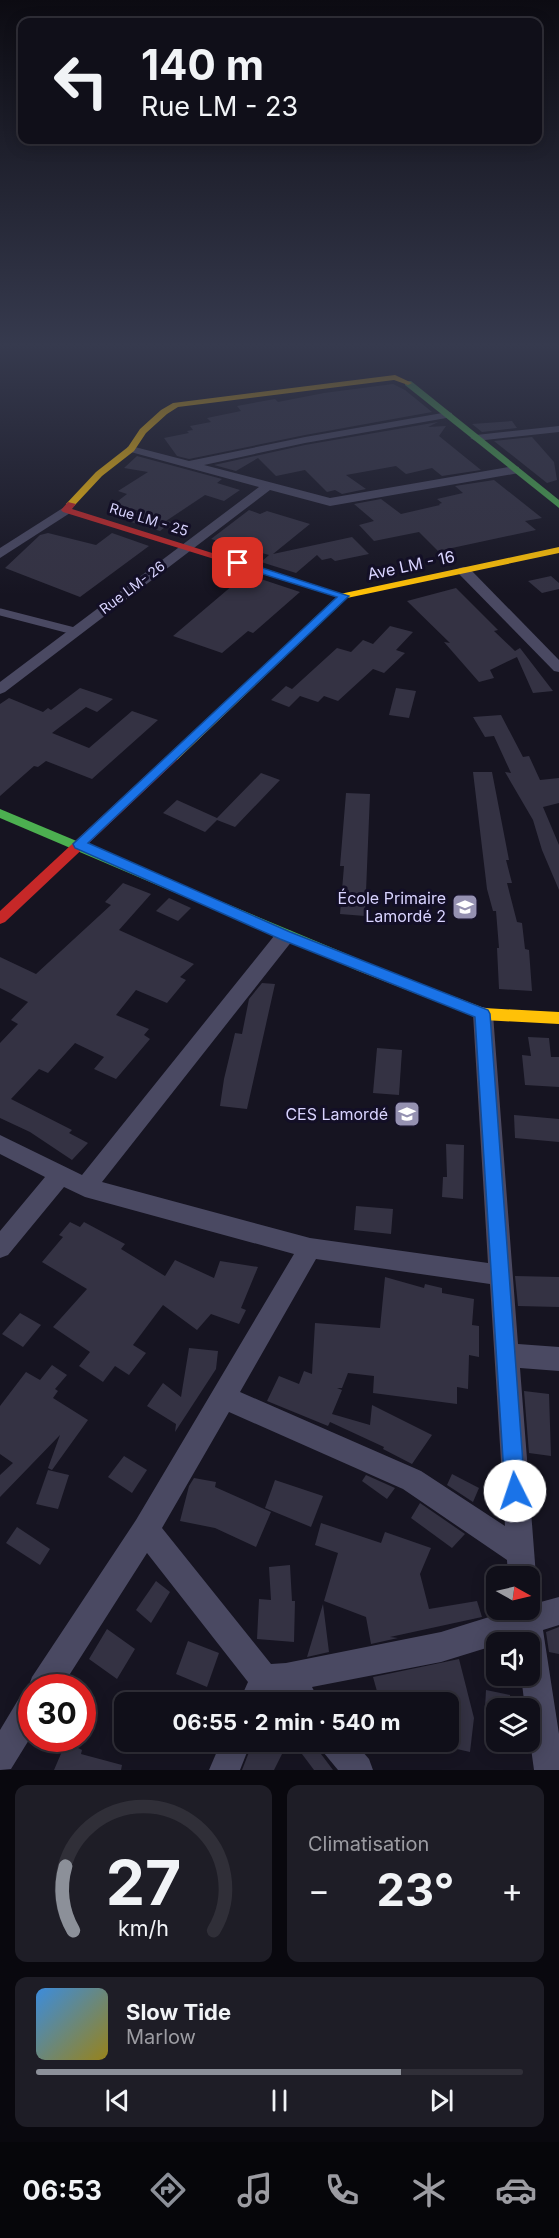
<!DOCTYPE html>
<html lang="fr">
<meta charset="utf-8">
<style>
:root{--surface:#100f19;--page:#1e1d26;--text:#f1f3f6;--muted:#9c9ca2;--line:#302f38;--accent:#8c9099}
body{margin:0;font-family:Inter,sans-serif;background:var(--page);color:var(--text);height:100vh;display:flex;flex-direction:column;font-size:22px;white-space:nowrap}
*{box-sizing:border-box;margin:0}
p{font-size:20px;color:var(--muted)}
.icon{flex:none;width:33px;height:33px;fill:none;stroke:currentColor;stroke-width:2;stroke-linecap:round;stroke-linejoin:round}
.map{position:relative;height:1770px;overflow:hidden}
.details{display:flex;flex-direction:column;gap:15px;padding:15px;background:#09080e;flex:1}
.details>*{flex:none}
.banner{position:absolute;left:18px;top:18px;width:524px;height:126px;border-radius:12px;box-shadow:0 3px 15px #0003,0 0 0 2px var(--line);background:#100f19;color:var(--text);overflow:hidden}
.needle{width:39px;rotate:98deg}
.controls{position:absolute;left:486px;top:1566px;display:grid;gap:12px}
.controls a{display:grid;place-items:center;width:54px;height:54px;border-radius:12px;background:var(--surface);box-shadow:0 3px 15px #0003,0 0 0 2px var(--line);font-size:30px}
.speed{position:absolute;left:18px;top:1674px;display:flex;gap:12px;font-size:30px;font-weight:700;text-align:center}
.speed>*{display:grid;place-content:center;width:78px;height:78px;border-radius:50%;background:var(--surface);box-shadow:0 3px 15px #0003,0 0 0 2px var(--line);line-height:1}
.speed .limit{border:9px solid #d22;background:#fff;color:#111}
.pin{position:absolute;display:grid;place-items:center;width:51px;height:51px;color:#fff;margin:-26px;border-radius:12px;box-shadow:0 3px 9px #0006}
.me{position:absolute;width:66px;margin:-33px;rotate:356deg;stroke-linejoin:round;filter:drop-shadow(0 0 4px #0008)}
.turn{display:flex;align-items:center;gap:21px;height:126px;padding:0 24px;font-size:27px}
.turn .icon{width:78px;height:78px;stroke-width:2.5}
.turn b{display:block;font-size:42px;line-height:51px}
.big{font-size:45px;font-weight:700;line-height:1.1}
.details .tile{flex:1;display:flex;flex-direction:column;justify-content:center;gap:9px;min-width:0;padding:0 21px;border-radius:12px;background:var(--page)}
.details .dial{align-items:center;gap:0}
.dial svg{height:156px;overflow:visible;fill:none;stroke:var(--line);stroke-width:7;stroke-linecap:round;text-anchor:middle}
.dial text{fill:var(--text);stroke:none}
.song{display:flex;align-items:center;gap:18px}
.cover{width:72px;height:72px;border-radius:9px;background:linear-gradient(135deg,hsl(210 70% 55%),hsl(50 70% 35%))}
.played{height:6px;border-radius:3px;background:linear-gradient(90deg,var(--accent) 75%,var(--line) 75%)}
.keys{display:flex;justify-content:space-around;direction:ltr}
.heat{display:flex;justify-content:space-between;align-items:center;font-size:33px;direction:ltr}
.details .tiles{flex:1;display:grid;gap:15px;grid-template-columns:1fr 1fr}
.tile:last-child{grid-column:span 2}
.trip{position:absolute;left:114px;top:1692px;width:345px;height:60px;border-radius:12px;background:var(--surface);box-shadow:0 3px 15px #0003,0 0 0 2px var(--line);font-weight:700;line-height:60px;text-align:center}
.menu{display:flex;height:96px;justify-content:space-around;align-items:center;background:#06060a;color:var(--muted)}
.menu .icon{width:42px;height:42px}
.menu .current{color:var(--accent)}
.menu b{font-size:27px;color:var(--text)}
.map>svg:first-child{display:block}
.building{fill:#343243}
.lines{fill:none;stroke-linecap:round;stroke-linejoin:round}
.lane{stroke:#4a4962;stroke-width:7}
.street{fill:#4a4962;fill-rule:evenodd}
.fast{fill:#4caf50;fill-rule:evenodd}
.slow{fill:#ffc107;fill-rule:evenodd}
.jam{fill:#c62828;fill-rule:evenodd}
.route{fill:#1a73e8;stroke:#114b97;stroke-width:1.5}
.labels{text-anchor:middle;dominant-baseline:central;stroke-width:6;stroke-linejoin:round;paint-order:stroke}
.far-street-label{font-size:14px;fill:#d9d4ff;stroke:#130f26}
.street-label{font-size:16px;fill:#d9d4ff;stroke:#130f26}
.poi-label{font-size:16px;fill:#d9d4ff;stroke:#130f26;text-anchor:end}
</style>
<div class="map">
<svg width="559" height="1770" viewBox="0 0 559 1770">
<rect width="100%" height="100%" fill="#161421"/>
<!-- building -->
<g class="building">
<path d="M 393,384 L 405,390 L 432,412 L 305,435 L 189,459 L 177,456 L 164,438 L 189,433 L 187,431 L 193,430 L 190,426 L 211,422 L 207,418 L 241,411 L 237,406 L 275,399 L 278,402 L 324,393 Z"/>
<path d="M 512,421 L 517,428 L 482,432 L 472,424 Z"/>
<path d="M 438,422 L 428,427 L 446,426 L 439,436 L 481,470 L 442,476 L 432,468 L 406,474 L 396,466 L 346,475 L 366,489 L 342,494 L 335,490 L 327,492 L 305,470 L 276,476 L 258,458 L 236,471 L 214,465 L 305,445 Z"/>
<path d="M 532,437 L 554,462 L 557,480 L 547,483 L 494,441 Z"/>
<path d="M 137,456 L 222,479 L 217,483 L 240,490 L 224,501 L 205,495 L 166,521 L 171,522 L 160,531 L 128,521 L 140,511 L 114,504 L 127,494 L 118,491 L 148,472 L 124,468 Z"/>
<path d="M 494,480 L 542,518 L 525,521 L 536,530 L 438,551 L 419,532 L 374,541 L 359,525 L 374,521 L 354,504 L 381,499 L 401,514 L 440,505 L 439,504 L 442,503 L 437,499 L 463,493 L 455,486 Z"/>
<path d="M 249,510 L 260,514 L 267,511 L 310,524 L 273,554 L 352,537 L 369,554 L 335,561 L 331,558 L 322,560 L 317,555 L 296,573 L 261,562 L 269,555 L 211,539 Z"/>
<path d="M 48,533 L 96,545 L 112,533 L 149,546 L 80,597 L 5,568 L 40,535 Z"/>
<path d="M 246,574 L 300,592 L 253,633 L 248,631 L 222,653 L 173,636 Z"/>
<path d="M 551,576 L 559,583 L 559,589 L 542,593 L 528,581 Z"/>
<path d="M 456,588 L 498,630 L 494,631 L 515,651 L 520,648 L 553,691 L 533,693 L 517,657 L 490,670 L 494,678 L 479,682 L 444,642 L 450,643 L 407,601 Z"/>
<path d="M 390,626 L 413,632 L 396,650 L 405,653 L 384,673 L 373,669 L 338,701 L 324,696 L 318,702 L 300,696 L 289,707 L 271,700 L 286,686 L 292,689 L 337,648 L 351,652 L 363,640 L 373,644 Z"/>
<path d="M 80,688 L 113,699 L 97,712 L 86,707 L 52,733 L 89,748 L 132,711 L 158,720 L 92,779 L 46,761 L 38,767 L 34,766 L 0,796 L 0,704 L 9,698 L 43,712 L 48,708 L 51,710 Z"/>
<path d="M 396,688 L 416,691 L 409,718 L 389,715 Z"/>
<path d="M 501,715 L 523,757 L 529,756 L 540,780 L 559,778 L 559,803 L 543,807 L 559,845 L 559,890 L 542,850 L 533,820 L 505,772 L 511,773 L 494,736 L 485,737 L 473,717 Z"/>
<path d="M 473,772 L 492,772 L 509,860 L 506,860 L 512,883 L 507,883 L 517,922 L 522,923 L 525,949 L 529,950 L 532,991 L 499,989 L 497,948 L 499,948 L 496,911 L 493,911 L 487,889 Z"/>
<path d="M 261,773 L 280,780 L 235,827 L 217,820 L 205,832 L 163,813 L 177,800 L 217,818 Z"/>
<path d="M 346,793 L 370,794 L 365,916 L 340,914 L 344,866 L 340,866 Z"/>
<path d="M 123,883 L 151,894 L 119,930 L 194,964 L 180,977 L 186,980 L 167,1003 L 136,990 L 116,1015 L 149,1029 L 144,1035 L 150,1039 L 116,1079 L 94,1069 L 104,1057 L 75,1043 L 48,1073 L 39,1069 L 11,1099 L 72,1130 L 69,1133 L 88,1143 L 72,1160 L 30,1132 L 0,1118 L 0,1043 L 18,1024 L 11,1020 L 28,1002 L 0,988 L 0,957 L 36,974 L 111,905 L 105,902 Z"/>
<path d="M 169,898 L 191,908 L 178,921 L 156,911 Z"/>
<path d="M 262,983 L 275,984 L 247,1109 L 220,1106 L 224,1079 L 235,1033 L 242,1034 L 249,999 Z"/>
<path d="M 528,1037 L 549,1038 L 551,1057 L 559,1057 L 559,1087 L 525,1085 L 522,1055 L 531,1056 Z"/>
<path d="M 377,1048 L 402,1050 L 399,1095 L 373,1093 Z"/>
<path d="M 514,1115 L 559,1119 L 559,1142 L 515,1138 Z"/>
<path d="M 446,1144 L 464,1145 L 463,1199 L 442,1197 L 443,1177 L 447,1177 Z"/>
<path d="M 356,1206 L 393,1209 L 391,1234 L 354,1230 Z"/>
<path d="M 70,1222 L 80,1227 L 84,1222 L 125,1244 L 121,1249 L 165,1276 L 175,1260 L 214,1278 L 220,1261 L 258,1267 L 241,1308 L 246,1310 L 239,1324 L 211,1314 L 197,1330 L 163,1305 L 133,1345 L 146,1353 L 129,1375 L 115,1366 L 103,1382 L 79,1366 L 90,1352 L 53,1327 L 87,1289 L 42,1262 L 63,1237 L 59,1235 Z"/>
<path d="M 515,1276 L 559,1277 L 559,1307 L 518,1306 Z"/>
<path d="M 385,1277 L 424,1288 L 425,1284 L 442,1288 L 442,1293 L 474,1299 L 472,1325 L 479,1326 L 479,1357 L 469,1355 L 468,1389 L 457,1387 L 457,1404 L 373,1393 L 374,1376 L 348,1373 L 342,1388 L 337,1388 L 342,1390 L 332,1414 L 370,1425 L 372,1405 L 432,1435 L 412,1464 L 383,1449 L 384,1447 L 330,1422 L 328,1426 L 267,1401 L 279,1376 L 299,1384 L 304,1371 L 312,1374 L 315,1323 L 380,1328 Z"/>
<path d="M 20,1313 L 41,1325 L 23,1347 L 2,1334 Z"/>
<path d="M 189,1348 L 218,1351 L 216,1369 L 175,1432 L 176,1424 L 147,1406 L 163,1383 L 181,1397 Z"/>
<path d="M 52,1365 L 67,1375 L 55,1389 L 58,1391 L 53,1398 L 88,1420 L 52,1470 L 48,1468 L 60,1435 L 0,1497 L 0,1475 L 13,1463 L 0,1454 L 0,1406 L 26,1372 L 40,1380 Z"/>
<path d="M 524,1391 L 549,1394 L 551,1456 L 529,1453 Z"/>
<path d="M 124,1456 L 147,1470 L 132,1493 L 108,1477 Z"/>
<path d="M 48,1470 L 69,1475 L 58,1509 L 36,1504 Z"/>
<path d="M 452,1474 L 479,1488 L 473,1502 L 447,1485 Z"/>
<path d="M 366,1475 L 395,1488 L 387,1499 L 362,1481 Z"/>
<path d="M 194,1478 L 216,1482 L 215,1487 L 271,1512 L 256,1547 L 215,1528 L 180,1521 L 189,1486 Z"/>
<path d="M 275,1480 L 323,1496 L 311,1527 L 265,1508 Z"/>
<path d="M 420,1503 L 465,1534 L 452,1548 L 411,1518 Z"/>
<path d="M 321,1523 L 381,1543 L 385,1532 L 431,1548 L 420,1574 L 429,1609 L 477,1601 L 482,1617 L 390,1637 L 398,1638 L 371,1644 L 366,1617 L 324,1601 L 338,1553 L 315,1545 Z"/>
<path d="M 17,1527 L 50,1549 L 40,1565 L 6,1543 Z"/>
<path d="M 290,1565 L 292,1601 L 295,1601 L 294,1642 L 257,1639 L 259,1599 L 271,1600 L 269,1567 Z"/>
<path d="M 156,1581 L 170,1592 L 151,1623 L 136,1610 Z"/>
<path d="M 323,1604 L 329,1652 L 307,1657 Z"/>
<path d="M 559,1627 L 559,1654 L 549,1652 L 546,1632 Z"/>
<path d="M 107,1629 L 135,1649 L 117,1679 L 89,1659 Z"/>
<path d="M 188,1641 L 219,1653 L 207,1687 L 176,1674 Z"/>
<path d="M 459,1659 L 474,1718 L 470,1752 L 448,1747 L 448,1702 L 420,1702 L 421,1695 L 396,1702 L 380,1702 L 373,1677 Z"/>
<path d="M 486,1690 L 510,1695 L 510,1708 L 485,1708 Z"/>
<path d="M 66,1742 L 82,1750 L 81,1754 L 122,1765 L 121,1770 L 54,1770 Z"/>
<path d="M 253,1742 L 288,1742 L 274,1770 L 242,1770 Z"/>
<path d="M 293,1742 L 312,1742 L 333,1770 L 314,1770 Z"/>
</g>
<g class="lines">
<!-- lane -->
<path class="lane" d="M 0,612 L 74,631"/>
<!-- street -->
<g class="street">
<path d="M 448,412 L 452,413 L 452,417 L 305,443 L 204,465 L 330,498 L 515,466 L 519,467 L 519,473 L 330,506 L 270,490 L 5,692 L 0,694 L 0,682 L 259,487 L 127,451 L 127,447 L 131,446 L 189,461 L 305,437 Z"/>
<path d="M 559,426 L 559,432 L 476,441 L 470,438 L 476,435 Z"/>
<path d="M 66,506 L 70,507 L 72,510 L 70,513 L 0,558 L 0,548 Z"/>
<path d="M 464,567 L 469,568 L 559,660 L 559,672 L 554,671 L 459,574 L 457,571 L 459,568 Z"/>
<path d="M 285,929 L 292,931 L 294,936 L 292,941 L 102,1182 L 310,1238 L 488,1263 L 473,1014 L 476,1009 L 483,1007 L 490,1009 L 493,1014 L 518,1344 L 559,1347 L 559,1371 L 520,1368 L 536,1576 L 530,1587 L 530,1576 L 508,1576 L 507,1560 L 403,1489 L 229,1412 L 162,1528 L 271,1664 L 286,1663 L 441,1632 L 512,1610 L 530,1610 L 530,1598 L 537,1603 L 559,1597 L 559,1625 L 543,1630 L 559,1734 L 559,1770 L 534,1770 L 530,1741 L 530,1708 L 525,1708 L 521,1676 L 530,1676 L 530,1642 L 516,1642 L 515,1639 L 496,1642 L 496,1645 L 441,1662 L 312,1687 L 320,1702 L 286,1702 L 279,1693 L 273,1693 L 269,1702 L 239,1702 L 248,1682 L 147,1553 L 61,1688 L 32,1688 L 32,1735 L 11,1769 L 0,1770 L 0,1730 L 21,1695 L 30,1692 L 28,1688 L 32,1677 L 136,1520 L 294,1254 L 85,1197 L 64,1187 L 8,1255 L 0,1258 L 0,1231 L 45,1177 L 0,1154 L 0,1135 L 82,1175 L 278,931 ZM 316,1259 L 490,1284 L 505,1526 L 421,1471 L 240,1392 Z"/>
<path d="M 221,1742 L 251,1742 L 240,1770 L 209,1770 Z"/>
<path d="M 320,1742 L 354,1742 L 369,1759 L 373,1770 L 338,1770 L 324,1753 Z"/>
</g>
<!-- fast -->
<g class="fast">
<path d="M 405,381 L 411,381 L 559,500 L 559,508 L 405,385 Z"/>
<path d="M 0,809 L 366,962 L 368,966 L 366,970 L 356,970 L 0,818 Z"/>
</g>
<!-- slow -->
<g class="slow">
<path d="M 395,375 L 412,383 L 408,385 L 394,380 L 178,407 L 167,414 L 146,433 L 134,451 L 102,476 L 74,506 L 66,504 L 96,472 L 128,447 L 140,429 L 161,410 L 173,403 Z"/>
<path d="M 559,547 L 559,553 L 347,598 L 177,760 L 169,760 L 167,757 L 340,594 Z"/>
<path d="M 361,961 L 484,1008 L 559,1012 L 559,1024 L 483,1020 L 356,970 L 354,966 L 356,962 Z"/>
</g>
<!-- jam -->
<g class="jam">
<path d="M 68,502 L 76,504 L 72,509 L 349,596 L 344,599 L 340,598 L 63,512 L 61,510 Z"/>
<path d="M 173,753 L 179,757 L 177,760 L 5,922 L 0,924 L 0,911 L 169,754 Z"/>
</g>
</g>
<!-- sky -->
<linearGradient id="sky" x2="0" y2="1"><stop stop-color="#0c0b12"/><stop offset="0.58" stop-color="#363a4e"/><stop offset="1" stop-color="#363a4e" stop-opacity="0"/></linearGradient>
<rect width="559" height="595" fill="url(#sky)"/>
<!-- route -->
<path class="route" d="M 234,561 L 241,561 L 349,596 L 88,843 L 290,932 L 488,1010 L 490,1014 L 525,1491 L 522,1499 L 515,1502 L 508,1499 L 505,1491 L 475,1017 L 280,939 L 75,848 L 73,844 L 337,597 L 234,565 Z"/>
<!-- icons -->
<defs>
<g id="school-square" transform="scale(1.35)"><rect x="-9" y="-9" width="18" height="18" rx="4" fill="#9591b1" stroke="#130f26"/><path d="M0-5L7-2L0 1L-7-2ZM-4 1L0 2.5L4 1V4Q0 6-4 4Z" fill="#fff"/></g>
</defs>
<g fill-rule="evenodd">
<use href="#school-square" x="465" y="907"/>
<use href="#school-square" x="407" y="1114"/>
</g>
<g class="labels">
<!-- far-street labels -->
<g class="far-street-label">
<text transform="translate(149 519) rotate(17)">Rue LM - 25</text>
<text transform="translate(132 587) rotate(-37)">Rue LM- 26</text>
</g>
<!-- street labels -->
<g class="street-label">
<text transform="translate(411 565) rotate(-12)">Ave LM - 16</text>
</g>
<!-- poi labels -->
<g class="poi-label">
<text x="446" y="898">École Primaire<tspan x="446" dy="18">Lamordé 2</tspan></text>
<text x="388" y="1114">CES Lamordé</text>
</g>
</g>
</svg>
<div class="controls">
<a><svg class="needle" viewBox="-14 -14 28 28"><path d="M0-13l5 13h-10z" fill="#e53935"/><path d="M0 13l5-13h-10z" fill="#9c9ca2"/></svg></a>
<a><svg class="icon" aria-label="sound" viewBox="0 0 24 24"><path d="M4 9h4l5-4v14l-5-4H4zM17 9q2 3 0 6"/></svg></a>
<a><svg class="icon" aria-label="layers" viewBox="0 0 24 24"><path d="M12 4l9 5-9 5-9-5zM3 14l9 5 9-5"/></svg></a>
</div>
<div class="speed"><div class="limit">30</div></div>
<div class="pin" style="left:238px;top:563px;background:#d93025"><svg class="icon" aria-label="arrive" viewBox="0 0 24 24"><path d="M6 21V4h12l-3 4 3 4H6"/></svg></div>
<svg class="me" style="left:515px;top:1491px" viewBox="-20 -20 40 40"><circle r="19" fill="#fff"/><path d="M0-13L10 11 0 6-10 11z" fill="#1a73e8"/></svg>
<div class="trip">06:55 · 2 min · 540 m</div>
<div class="banner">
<div class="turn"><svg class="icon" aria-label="left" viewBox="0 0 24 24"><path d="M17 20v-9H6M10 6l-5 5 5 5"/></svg><div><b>140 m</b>Rue LM - 23</div></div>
</div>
</div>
<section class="details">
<div class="tiles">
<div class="tile dial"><svg viewBox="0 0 100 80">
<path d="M14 69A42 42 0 1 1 86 69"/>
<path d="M14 69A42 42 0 0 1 10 36" stroke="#8c9099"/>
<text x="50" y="56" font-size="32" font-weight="700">27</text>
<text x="50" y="72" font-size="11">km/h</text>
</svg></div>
<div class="tile"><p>Climatisation</p>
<div class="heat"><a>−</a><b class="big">23°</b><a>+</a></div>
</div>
<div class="tile">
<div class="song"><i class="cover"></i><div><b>Slow Tide</b><p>Marlow</p></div></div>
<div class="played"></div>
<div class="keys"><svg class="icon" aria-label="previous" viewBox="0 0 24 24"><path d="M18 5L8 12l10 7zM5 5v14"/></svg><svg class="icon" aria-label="pause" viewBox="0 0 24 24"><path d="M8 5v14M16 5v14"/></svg><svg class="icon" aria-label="next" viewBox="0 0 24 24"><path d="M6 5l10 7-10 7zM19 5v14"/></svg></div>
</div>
</div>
</section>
<nav class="menu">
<b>06:53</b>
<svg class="icon current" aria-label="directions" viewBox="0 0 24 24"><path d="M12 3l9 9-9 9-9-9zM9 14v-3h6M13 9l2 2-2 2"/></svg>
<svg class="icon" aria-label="music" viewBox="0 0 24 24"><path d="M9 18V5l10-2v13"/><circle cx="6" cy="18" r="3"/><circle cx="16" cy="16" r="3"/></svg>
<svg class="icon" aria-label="phone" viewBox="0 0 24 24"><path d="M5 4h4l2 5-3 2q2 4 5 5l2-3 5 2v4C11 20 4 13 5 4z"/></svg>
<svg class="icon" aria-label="climate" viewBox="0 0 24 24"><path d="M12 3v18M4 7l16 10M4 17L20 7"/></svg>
<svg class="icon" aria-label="car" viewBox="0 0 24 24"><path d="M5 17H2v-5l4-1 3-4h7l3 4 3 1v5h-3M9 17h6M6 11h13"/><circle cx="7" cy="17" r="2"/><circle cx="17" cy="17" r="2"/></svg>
</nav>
